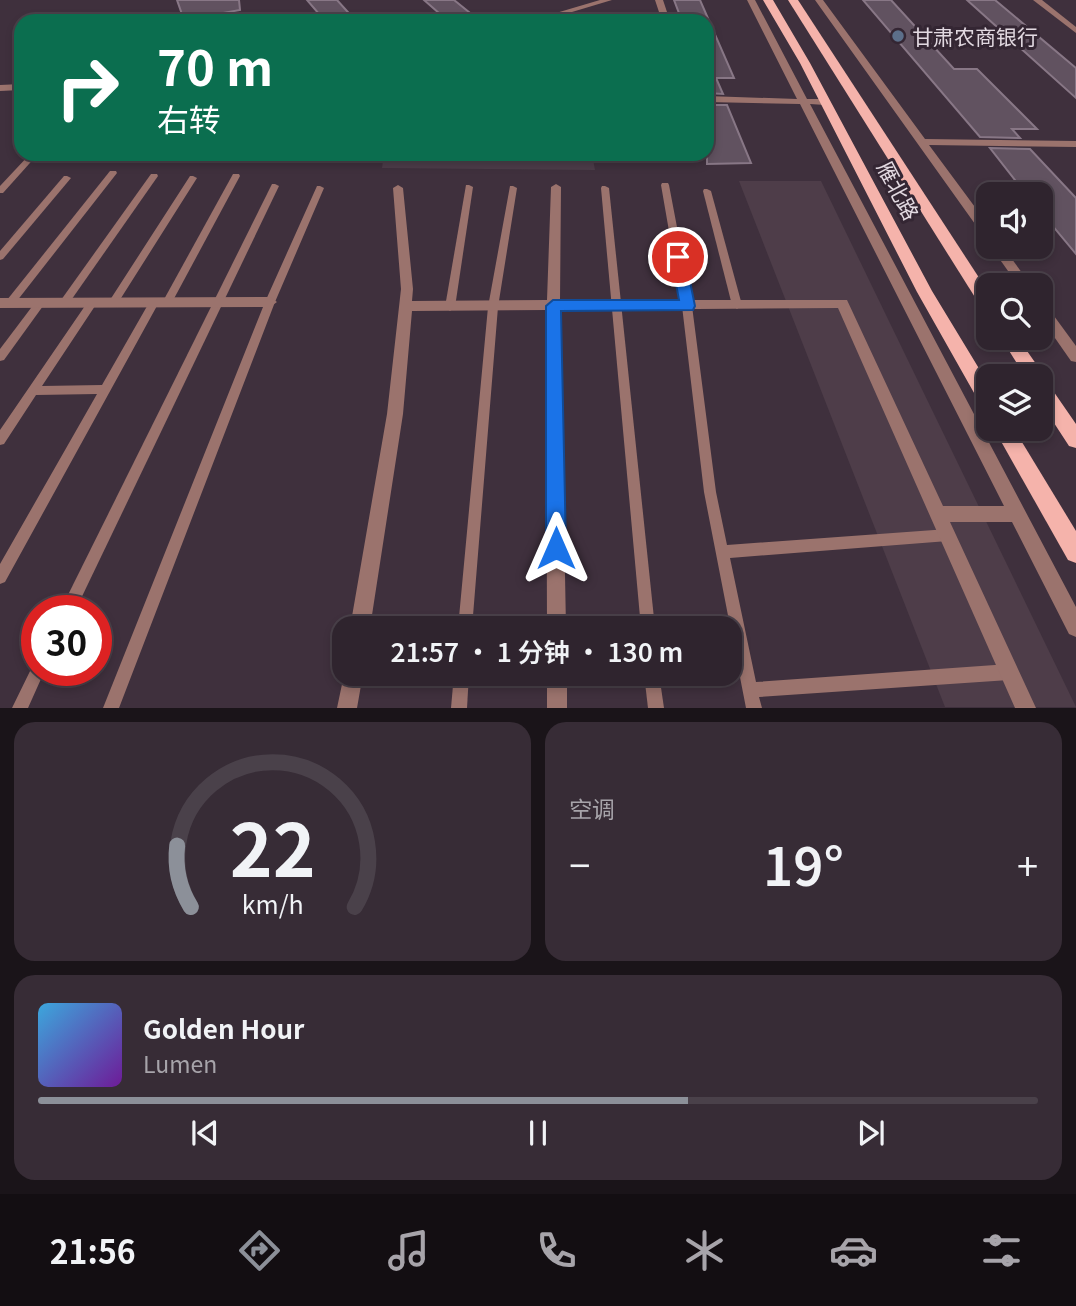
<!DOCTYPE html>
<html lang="zh">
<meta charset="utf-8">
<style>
:root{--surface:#2f242e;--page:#372c36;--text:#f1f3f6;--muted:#a7a4aa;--line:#4a414a;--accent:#8c9099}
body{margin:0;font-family:Georgia,"Noto Sans SC",serif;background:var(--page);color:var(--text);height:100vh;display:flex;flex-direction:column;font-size:26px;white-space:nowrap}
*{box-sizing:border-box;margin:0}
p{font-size:23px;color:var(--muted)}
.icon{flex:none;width:38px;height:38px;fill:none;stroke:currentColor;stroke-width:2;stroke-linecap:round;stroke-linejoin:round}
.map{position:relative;height:708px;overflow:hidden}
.sheet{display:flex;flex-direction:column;gap:14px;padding:14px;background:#1a1419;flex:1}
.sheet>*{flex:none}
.hud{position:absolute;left:14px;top:14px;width:700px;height:147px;border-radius:21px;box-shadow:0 4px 10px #0003,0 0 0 2px var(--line);background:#0b6e4f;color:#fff;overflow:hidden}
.fabs{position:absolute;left:976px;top:182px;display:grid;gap:14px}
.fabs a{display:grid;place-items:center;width:77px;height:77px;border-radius:14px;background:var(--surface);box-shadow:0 4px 10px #0003,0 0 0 2px var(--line);font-size:35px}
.speed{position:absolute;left:21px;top:595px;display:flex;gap:14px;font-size:35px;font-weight:700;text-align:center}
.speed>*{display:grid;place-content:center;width:91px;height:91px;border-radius:50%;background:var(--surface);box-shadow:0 4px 10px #0003,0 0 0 2px var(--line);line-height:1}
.speed .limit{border:10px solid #d22;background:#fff;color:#111}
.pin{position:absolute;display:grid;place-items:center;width:60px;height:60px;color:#fff;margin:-30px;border:4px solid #fff;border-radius:50%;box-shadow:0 2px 7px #0007}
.me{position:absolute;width:77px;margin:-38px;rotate:0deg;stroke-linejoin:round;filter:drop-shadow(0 0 5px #0008)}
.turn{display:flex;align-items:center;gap:24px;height:147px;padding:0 28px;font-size:32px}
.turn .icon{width:91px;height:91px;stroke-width:2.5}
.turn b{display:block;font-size:49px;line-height:60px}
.big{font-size:52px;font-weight:600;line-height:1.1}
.sheet .tile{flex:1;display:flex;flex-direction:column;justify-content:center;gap:10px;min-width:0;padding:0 24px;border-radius:21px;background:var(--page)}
.sheet .dial{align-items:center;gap:0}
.dial svg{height:182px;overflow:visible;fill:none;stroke:var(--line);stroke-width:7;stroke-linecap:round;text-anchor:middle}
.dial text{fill:var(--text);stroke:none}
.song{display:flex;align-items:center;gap:21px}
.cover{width:84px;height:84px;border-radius:10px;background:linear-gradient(135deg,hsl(200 70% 55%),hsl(280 70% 35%))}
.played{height:7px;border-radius:4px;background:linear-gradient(90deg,var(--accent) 65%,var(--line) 65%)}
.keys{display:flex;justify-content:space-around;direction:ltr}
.heat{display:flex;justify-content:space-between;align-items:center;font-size:38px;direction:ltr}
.sheet .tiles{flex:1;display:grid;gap:14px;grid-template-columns:1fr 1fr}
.tile:last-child{grid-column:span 2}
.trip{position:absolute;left:332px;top:616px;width:410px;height:70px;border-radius:21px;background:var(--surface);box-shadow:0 4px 10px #0003,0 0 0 2px var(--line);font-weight:600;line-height:70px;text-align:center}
.tab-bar{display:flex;height:112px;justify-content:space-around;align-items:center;background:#130e12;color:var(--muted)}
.tab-bar .icon{width:49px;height:49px}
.tab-bar .current{color:var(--accent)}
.tab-bar b{font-size:32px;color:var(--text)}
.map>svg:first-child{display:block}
.commercial{fill:#4e3d49}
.education{fill:#4d3d4a}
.building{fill:#615260;stroke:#887786;stroke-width:2}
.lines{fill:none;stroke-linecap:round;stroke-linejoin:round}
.service{fill:#9b736d;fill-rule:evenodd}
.minor{fill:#9b736d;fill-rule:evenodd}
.primary{fill:#f5b3ab;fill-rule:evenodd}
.route{fill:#1a73e8;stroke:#114b97;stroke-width:2}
.service-dot{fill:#5c6f8a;stroke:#342633;stroke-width:2.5}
.labels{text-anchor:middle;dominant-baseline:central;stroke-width:6;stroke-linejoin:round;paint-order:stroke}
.far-poi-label{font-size:21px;fill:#e2d9e1;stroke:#342633;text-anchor:start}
.far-street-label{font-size:21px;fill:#e2d9e1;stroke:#342633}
</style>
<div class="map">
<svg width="1076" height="708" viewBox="0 0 1076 708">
<rect width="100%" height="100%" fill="#3f303d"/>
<!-- commercial -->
<path class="commercial" d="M 739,181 L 821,181 L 1076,707 L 945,707 Z"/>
<!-- education -->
<path class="education" d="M 384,154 L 592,154 L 595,170 L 382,168 Z"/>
<!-- building -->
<g class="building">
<path d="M 177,0 L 239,0 L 240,10 L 184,20 Z"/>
<path d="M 307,0 L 337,0 L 356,21 L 325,21 Z"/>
<path d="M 424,0 L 454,0 L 480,21 L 448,21 Z"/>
<path d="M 674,0 L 700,0 L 734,78 L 716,78 L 723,94 L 707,93 L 707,21 L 682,21 Z"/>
<path d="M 863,0 L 891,0 L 954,69 L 977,69 L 1037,129 L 1012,129 L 1020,138 L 980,137 Z"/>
<path d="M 967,0 L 995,0 L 1076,68 L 1076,98 Z"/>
<path d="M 707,105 L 727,105 L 751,163 L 707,164 Z"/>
<path d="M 990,148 L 1030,149 L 1076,198 L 1076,254 L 1041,212 L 1041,194 L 1026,194 Z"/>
</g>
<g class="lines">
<!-- service -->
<g class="service">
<path d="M 30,154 L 38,154 L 3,193 L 0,193 L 0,186 Z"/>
<path d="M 110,171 L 116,171 L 117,173 L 13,306 L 7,306 L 5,303 L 7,300 Z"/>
<path d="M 151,174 L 157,174 L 158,176 L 67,306 L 61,306 L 59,303 L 61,300 Z"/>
<path d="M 233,174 L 239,174 L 240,176 L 170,306 L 164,306 L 162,303 Z"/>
<path d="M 64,176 L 67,176 L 71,178 L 3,259 L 0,260 L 0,251 Z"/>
<path d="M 190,176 L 193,176 L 197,178 L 116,306 L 110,306 L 108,303 L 110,300 Z"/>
<path d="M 662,183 L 668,183 L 669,185 L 692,306 L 716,492 L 727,545 L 948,529 L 953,531 L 955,535 L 953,539 L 948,541 L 730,558 L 756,682 L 1009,664 L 1014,667 L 1017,672 L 1014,677 L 1009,680 L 759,697 L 762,708 L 746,708 L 704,492 L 682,306 L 661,185 Z"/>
<path d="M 272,184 L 275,184 L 279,186 L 75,611 L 60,611 Z"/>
<path d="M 466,185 L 469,185 L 473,187 L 455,307 L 450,311 L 445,307 Z"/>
<path d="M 317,186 L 320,186 L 324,188 L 275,302 L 119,708 L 103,708 L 265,302 Z"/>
<path d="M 510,186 L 513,186 L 517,188 L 498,307 L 472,628 L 458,628 L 488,307 Z"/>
<path d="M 602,186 L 605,186 L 609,188 L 655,628 L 641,628 L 601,188 Z"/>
<path d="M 704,189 L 707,189 L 711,191 L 742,305 L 737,309 L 732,305 L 703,191 Z"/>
<path d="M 40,299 L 43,300 L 45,303 L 43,306 L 4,360 L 0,361 L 0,349 L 37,300 Z"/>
<path d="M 92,299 L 95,300 L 97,303 L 95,306 L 42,386 L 102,385 L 150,301 L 156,301 L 158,304 L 5,582 L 0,584 L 0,564 L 97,394 L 36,395 L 4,444 L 0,445 L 0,430 L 89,300 Z"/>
<path d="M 37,663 L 37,670 L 45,670 L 28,708 L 12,708 L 33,665 Z"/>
<path d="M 454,674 L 469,674 L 467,708 L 451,708 Z"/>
<path d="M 644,674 L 659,674 L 664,708 L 648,708 Z"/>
</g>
<!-- minor -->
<g class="minor">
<path d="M 600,0 L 612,0 L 542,21 L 529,21 Z"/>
<path d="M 655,0 L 663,0 L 670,21 L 662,21 Z"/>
<path d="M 747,0 L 755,0 L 807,99 L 825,99 L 830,102 L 825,105 L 810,104 L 1076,607 L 1076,637 L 1069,634 L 1012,522 L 950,522 L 1036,708 L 1015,708 L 838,308 L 560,310 L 566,628 L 547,628 L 546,310 L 412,311 L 403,414 L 370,628 L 350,628 L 387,414 L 401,289 L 393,188 L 398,185 L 403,188 L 413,289 L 412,301 L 547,300 L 551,187 L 556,184 L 561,187 L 560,300 L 847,300 L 943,506 L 1004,506 L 800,104 L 707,102 L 707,96 L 797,99 Z"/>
<path d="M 815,0 L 823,0 L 925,139 L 1076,141 L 1076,147 L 929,145 L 989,226 L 989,239 L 985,238 Z"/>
<path d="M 1033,0 L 1042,0 L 1076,27 L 1076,33 Z"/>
<path d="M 21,84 L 21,90 L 0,91 L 0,85 Z"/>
<path d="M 991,247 L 1003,247 L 1031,285 L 1018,285 Z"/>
<path d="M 270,297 L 277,302 L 270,307 L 0,308 L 0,298 Z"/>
<path d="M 1041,303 L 1046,305 L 1076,346 L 1076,362 L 1071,361 L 1041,318 Z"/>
<path d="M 345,670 L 345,674 L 363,674 L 357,708 L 337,708 Z"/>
<rect x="547" y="674" width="20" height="34"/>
</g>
<!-- primary -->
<g class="primary">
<path d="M 763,0 L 773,0 L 810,63 L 932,291 L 989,385 L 989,410 L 982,407 L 917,292 L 800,63 Z"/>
<path d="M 788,0 L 798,0 L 989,293 L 989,312 L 983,310 Z"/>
<path d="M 1001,338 L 1018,338 L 1041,371 L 1044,376 L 1042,380 L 1047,382 L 1076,424 L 1076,448 L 1069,446 L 1041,403 L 1041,376 L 1025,376 Z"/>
<path d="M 994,429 L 1014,429 L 1076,531 L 1076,563 L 1068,560 Z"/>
</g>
</g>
<!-- route -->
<path class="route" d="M 678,253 L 685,257 L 695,306 L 693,310 L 561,311 L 566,548 L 563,555 L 556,557 L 549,555 L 546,548 L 546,306 L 553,300 L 679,300 L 671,257 Z"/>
<!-- markers -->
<circle class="service-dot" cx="898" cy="36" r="7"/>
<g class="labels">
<!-- far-poi labels -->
<g class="far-poi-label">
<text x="912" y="36">甘肃农商银行</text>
</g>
<!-- far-street labels -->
<g class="far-street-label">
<text transform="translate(899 190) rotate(62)">雁北路</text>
</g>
</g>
</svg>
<div class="fabs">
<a><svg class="icon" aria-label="sound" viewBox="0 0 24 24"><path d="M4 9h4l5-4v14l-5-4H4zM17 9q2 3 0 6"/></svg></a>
<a><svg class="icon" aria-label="search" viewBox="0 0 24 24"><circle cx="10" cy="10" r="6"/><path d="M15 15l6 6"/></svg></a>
<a><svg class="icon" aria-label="layers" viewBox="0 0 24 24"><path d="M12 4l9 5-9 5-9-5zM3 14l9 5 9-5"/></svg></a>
</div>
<div class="speed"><div class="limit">30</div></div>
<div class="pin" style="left:678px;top:257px;background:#d93025"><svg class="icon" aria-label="arrive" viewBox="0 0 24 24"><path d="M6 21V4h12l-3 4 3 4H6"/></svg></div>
<svg class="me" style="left:556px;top:548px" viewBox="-20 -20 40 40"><path d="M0-17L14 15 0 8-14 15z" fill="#1a73e8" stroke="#fff" stroke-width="4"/></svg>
<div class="trip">21:57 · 1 分钟 · 130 m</div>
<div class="hud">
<div class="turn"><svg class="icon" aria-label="right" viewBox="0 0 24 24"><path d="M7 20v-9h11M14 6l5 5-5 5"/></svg><div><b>70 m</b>右转</div></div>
</div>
</div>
<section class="sheet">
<div class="tiles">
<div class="tile dial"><svg viewBox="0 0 100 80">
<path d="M14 69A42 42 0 1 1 86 69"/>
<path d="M14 69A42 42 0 0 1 8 42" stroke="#8c9099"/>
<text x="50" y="56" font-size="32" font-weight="700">22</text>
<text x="50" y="72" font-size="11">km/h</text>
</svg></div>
<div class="tile"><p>空调</p>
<div class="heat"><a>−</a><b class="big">19°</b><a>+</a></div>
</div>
<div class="tile">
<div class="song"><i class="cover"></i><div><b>Golden Hour</b><p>Lumen</p></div></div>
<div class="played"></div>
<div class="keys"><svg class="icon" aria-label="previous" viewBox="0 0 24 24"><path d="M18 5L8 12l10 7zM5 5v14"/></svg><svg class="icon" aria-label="pause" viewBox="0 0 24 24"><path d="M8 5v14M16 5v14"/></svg><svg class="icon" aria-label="next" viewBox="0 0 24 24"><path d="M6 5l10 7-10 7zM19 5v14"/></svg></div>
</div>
</div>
</section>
<nav class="tab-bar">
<b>21:56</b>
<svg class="icon current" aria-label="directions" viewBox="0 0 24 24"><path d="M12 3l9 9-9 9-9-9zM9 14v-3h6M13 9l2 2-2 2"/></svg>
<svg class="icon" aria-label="music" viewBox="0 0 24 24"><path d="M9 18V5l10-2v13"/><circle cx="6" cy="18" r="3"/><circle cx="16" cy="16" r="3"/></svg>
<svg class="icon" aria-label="phone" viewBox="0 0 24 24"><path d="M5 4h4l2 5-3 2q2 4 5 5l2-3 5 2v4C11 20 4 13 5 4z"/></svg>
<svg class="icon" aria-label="climate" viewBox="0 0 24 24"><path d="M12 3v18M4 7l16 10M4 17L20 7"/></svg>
<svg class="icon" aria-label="car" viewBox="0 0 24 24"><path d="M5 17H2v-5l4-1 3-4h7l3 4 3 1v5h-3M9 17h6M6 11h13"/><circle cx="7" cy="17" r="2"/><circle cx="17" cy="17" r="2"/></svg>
<svg class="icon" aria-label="filters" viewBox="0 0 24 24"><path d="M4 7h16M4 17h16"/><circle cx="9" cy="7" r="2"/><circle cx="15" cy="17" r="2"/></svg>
</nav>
